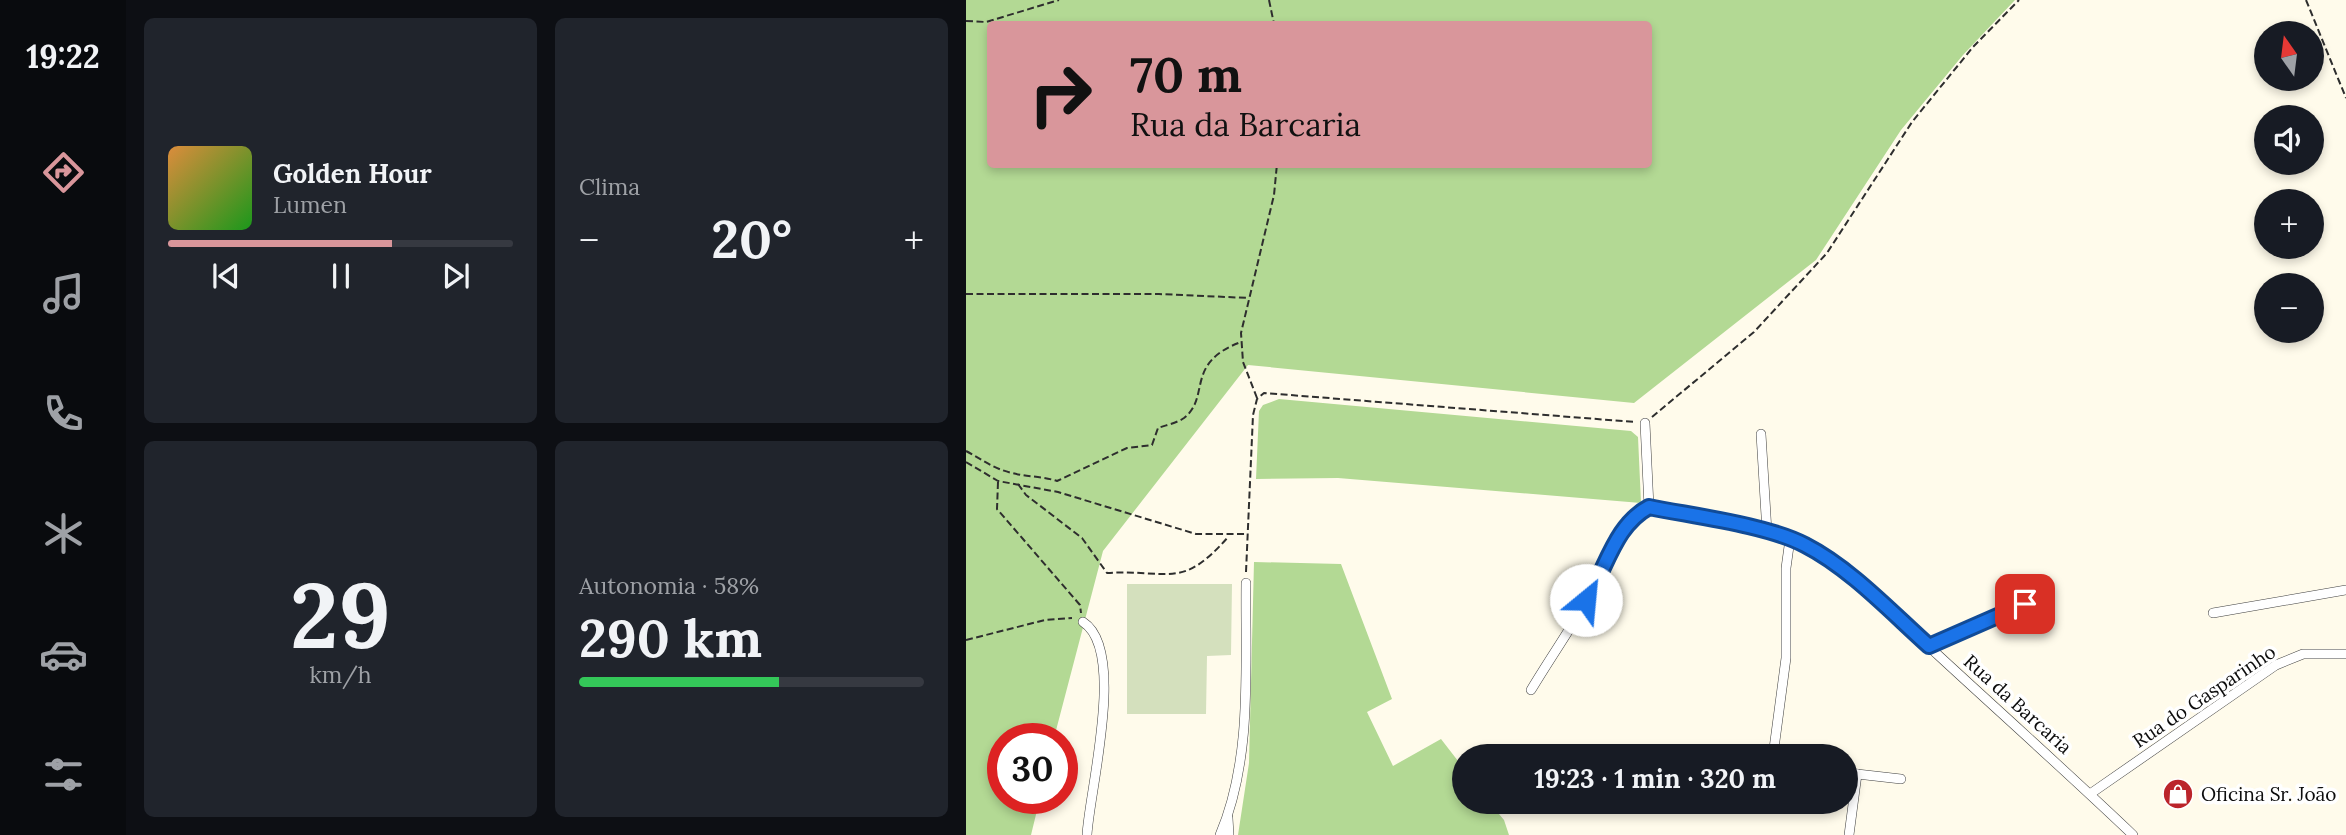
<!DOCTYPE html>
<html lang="pt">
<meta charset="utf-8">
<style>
:root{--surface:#171b24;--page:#20242c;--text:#f1f3f6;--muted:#9ea1a6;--line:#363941;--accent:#d9969b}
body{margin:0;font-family:Lora,serif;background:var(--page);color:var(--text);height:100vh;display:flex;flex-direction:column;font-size:26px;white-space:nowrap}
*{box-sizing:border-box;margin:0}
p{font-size:23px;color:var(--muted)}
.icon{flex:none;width:38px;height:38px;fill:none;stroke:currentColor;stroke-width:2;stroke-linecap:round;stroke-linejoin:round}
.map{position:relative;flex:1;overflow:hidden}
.drawer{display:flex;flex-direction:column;gap:18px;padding:18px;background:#0d0f14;width:840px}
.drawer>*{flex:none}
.guide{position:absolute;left:21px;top:21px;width:665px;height:147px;border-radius:7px;box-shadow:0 4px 10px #0003;background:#d9969b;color:#111;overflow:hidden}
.needle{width:46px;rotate:346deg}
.fabs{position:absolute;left:1288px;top:21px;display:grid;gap:14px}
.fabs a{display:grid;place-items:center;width:70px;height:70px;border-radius:50%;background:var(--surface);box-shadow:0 4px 10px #0003;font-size:35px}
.speed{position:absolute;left:21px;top:723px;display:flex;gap:14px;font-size:35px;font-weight:700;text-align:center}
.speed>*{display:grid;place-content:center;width:91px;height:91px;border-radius:50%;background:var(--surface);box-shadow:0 4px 10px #0003;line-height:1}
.speed .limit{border:10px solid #d22;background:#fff;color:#111}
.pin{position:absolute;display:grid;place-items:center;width:60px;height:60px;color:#fff;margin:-30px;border-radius:14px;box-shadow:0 4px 10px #0006}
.me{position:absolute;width:77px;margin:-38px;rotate:28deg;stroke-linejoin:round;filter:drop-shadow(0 0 5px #0008)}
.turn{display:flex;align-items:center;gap:24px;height:147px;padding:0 28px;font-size:32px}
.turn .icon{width:91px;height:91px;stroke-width:2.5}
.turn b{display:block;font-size:49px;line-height:60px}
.big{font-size:52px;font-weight:700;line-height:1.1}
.drawer .tile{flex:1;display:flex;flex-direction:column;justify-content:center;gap:10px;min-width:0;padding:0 24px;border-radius:10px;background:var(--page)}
.drawer .dial{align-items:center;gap:0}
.dial b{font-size:91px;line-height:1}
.song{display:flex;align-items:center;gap:21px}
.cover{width:84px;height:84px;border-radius:10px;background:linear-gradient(135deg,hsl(30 70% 55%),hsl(120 70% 35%))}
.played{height:7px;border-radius:4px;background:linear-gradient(90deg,var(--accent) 65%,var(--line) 65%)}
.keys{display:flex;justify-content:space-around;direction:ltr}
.heat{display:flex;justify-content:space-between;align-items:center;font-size:38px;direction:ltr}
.charge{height:10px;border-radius:5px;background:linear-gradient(90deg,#34c759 58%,var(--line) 0)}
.drawer .tiles{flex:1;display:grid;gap:18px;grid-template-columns:repeat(2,1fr)}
.trip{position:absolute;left:486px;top:744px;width:406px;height:70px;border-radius:35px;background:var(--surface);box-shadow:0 4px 10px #0003;font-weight:700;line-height:70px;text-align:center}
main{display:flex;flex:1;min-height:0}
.menu{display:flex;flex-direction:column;width:126px;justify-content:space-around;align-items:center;background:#090b0e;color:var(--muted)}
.menu .icon{width:49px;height:49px}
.menu .selected{color:var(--accent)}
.menu b{font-size:32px;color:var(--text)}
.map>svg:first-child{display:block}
.forest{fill:#b3d994;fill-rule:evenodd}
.cemetery{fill:#d4e0bd}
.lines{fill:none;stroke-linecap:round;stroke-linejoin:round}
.street-casing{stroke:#3f3f3f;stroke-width:10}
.path{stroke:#2e2e2e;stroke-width:2;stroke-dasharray:7 3.5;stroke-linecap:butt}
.street{stroke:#fff;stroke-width:9}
.route-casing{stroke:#114b97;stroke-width:18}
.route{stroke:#1a73e8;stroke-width:12}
.labels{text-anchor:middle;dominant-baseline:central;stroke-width:7;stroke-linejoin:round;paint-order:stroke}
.street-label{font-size:19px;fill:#0c0c0c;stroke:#fff}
.poi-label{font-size:19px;fill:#0c0c0c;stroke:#fff;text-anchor:start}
</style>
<main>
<nav class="menu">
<b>19:22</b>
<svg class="icon selected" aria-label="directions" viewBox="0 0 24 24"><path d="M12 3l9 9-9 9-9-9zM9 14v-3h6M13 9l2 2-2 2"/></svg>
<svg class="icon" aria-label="music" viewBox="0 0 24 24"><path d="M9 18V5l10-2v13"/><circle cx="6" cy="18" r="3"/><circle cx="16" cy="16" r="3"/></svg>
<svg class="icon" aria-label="phone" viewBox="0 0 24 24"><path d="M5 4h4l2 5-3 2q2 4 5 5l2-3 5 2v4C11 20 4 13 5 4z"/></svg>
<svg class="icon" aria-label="climate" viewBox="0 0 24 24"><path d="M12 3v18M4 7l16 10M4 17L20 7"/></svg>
<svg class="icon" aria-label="car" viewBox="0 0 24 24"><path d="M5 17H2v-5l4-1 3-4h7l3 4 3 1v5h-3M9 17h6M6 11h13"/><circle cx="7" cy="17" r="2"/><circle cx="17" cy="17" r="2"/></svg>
<svg class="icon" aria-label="filters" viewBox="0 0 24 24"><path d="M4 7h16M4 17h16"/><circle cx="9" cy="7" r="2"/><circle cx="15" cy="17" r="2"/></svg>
</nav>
<section class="drawer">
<div class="tiles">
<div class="tile">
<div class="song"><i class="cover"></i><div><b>Golden Hour</b><p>Lumen</p></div></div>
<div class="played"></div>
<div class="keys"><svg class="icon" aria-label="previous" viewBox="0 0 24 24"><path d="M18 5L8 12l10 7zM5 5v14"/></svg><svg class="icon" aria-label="pause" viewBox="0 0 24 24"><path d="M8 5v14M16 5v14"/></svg><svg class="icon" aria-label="next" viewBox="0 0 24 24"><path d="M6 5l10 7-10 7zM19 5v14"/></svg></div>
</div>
<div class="tile"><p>Clima</p>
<div class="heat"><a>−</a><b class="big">20°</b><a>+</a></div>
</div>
<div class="tile dial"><b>29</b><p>km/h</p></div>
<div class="tile"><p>Autonomia · 58%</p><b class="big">290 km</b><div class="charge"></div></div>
</div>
</section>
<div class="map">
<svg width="1380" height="835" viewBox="0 0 1380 835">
<rect width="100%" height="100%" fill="#fffbeb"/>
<!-- forest -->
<g class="forest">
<path d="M 0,0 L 1049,0 L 997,55 L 935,130 L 850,260 L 668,403 L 282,365 L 137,551 L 88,738 L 37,738 L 37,798 L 74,798 L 65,835 L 0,835 ZM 24,24 L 682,24 L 682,164 L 24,164 Z"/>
<path d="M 313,399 L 665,431 L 672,437 L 675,503 L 372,478 L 290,479 L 293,411 L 297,405 Z"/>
<path d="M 288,562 L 375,564 L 426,699 L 401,712 L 427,766 L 475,739 L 499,770 L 499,802 L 523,802 L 538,820 L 543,835 L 272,835 L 283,763 Z"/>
</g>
<!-- cemetery -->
<path class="cemetery" d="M 161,584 L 266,584 L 265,655 L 241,656 L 240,714 L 161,714 Z"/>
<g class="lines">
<!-- street casing -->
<g class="street-casing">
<g id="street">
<path d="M 679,423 L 683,507"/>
<path d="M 795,434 L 801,532"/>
<path d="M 683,507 C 731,517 793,523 837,544 C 882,566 935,621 972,655 C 1037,715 1103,774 1167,835"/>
<path d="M 1247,613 L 1380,590"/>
<path d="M 117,622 C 161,650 123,792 121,835"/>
<path d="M 963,646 L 1059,604"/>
<path d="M 565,690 C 586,655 610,621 630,585 C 646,556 652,524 683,507"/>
<path d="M 807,756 L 820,658 L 820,568 L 824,539"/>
<path d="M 880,772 L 891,774 L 883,835"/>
<path d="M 891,774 L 935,779"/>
<path d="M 1124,794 L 1310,665 L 1337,654 L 1380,654"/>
<path d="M 262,818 L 263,835"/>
<path d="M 254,835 C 287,758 279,665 280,583"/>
</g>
</g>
<!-- path -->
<g class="path">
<path d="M 303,0 L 308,24"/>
<path d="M 1340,0 L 1380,98"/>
<path d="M 0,21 L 20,22 L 93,0"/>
<path d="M 0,294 L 193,294 L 283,298"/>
<path d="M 291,398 L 277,362 L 275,333 L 308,195 L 311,164"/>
<path d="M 686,417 L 788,332 L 861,253 L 946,122 L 1007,47 L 1053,0"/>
<path d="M 0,451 C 15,459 28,469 46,473 C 61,477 76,476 91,481 L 161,448 L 186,445 L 192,428 C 200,425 211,423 218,418 C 245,397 218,363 275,342"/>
<path d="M 0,462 L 32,481 L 92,492 L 230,534 L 280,534"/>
<path d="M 32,482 L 31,509 L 114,605 L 115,613"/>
<path d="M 52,484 L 60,495 L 116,538 L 141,573 C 204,569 215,591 263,536"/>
<path d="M 280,572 L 287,415 L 291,399 L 298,393 L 669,422"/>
<path d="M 0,640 L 79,620 L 106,618"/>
</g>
<!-- street -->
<use href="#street" class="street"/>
</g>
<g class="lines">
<!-- route casing -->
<g class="route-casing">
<path id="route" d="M 620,600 C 641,568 648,526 683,507 C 727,516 801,525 839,545 C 884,568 925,612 963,646 L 1059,604"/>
</g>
<!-- route -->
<use href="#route" class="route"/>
</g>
<!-- icons -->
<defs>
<g id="shop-disc" transform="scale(1.575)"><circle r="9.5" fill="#bb242b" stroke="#fff"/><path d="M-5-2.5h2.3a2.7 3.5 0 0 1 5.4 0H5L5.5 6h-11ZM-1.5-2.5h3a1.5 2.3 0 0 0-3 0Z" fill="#fff"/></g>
</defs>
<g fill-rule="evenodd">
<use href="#shop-disc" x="1212" y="794"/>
</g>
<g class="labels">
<!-- street labels -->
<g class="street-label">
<text transform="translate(1238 696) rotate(-34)">Rua do Gasparinho</text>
<text transform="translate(1052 704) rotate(42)">Rua da Barcaria</text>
</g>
<!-- poi labels -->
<g class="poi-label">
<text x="1235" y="794">Oficina Sr. João</text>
</g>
</g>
</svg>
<div class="fabs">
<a><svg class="needle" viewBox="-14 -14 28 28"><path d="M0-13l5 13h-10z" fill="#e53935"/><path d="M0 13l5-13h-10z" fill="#9ea1a6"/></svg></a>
<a><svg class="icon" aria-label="sound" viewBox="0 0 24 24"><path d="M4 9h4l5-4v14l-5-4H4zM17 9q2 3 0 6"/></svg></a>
<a>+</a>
<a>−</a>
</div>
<div class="speed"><div class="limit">30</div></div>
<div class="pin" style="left:1059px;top:604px;background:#d93025"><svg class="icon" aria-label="arrive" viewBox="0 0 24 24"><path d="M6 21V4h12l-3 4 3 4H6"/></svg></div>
<svg class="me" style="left:620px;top:600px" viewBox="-20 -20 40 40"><circle r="19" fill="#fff"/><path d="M0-13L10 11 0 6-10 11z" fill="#1a73e8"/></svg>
<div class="trip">19:23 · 1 min · 320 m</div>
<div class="guide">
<div class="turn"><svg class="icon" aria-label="right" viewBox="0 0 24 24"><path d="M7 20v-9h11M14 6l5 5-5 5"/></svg><div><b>70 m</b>Rua da Barcaria</div></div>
</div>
</div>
</main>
